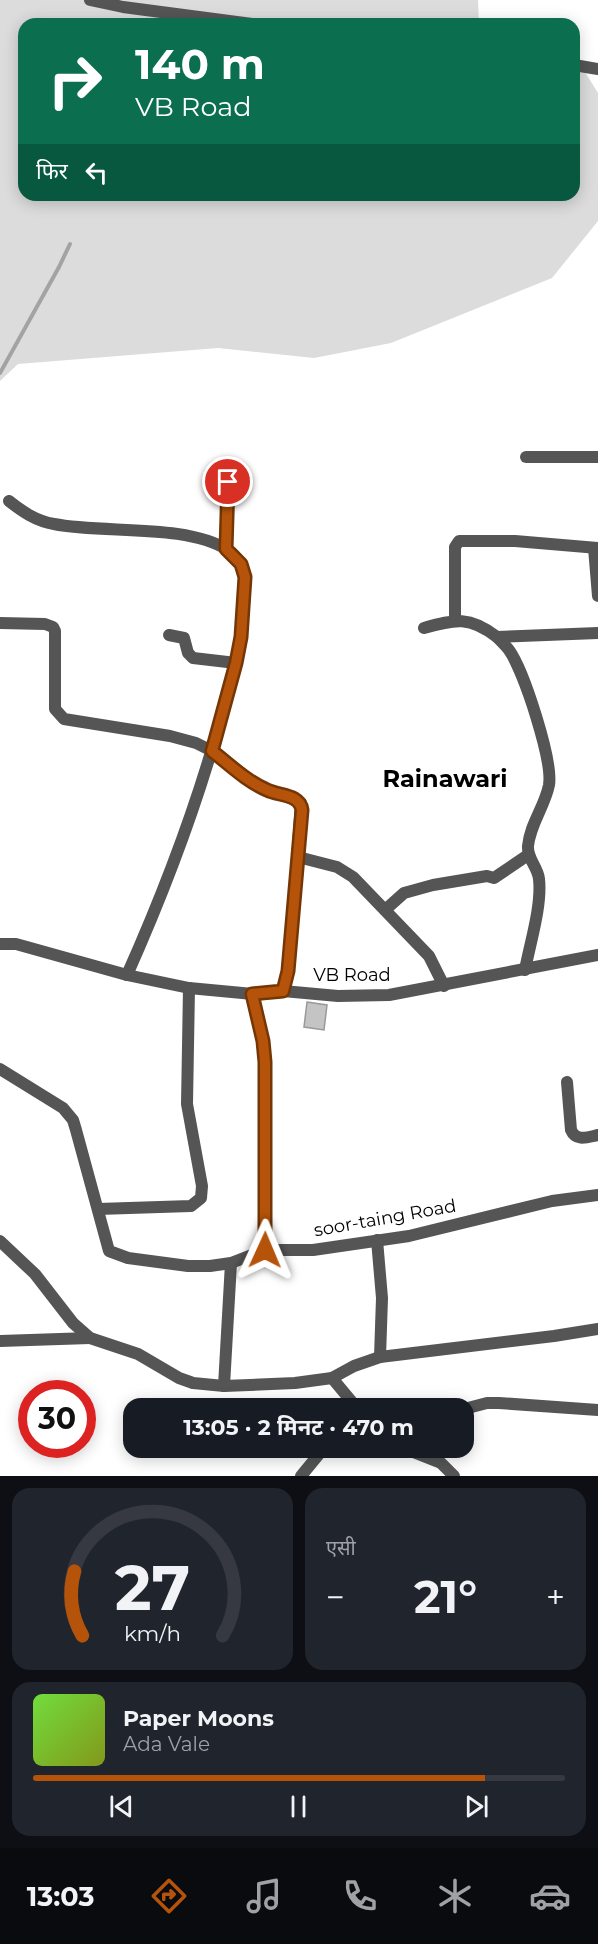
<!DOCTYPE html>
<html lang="hi">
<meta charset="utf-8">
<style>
:root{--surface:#171b24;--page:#20242c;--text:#f1f3f6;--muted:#9ea1a6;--line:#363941;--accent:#b45309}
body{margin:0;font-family:Montserrat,"Noto Sans Devanagari",sans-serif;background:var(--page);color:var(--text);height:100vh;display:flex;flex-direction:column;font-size:22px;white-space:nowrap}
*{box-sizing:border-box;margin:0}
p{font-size:20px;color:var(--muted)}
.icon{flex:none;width:33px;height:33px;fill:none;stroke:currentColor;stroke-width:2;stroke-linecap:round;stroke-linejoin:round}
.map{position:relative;height:1476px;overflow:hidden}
.drawer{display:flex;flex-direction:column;gap:12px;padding:12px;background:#0d0f14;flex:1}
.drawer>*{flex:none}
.hud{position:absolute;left:18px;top:18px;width:562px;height:183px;border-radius:18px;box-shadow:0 3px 15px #0003;background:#0b6e4f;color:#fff;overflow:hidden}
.speed{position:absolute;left:18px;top:1380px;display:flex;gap:12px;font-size:30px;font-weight:700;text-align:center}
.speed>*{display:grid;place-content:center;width:78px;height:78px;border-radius:50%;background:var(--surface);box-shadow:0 3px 15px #0003;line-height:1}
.speed .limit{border:9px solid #d22;background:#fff;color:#111}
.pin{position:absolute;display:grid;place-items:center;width:51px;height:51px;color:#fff;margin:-26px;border:3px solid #fff;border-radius:50%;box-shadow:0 2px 6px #0007}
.me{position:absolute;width:66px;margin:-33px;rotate:1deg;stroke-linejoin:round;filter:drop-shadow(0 0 4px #0008)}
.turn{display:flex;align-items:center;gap:21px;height:126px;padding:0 18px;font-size:27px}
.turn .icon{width:78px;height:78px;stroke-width:2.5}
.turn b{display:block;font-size:42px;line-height:51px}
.then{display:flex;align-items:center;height:57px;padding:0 18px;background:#0003;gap:12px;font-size:22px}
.big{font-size:45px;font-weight:700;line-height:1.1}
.drawer .widget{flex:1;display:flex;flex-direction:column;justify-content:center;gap:9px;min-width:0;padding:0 21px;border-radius:18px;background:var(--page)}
.drawer .dial{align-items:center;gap:0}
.dial svg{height:156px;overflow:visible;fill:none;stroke:var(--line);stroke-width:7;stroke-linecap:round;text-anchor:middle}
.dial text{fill:var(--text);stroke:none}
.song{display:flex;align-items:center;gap:18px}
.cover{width:72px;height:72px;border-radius:9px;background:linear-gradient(135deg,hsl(100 70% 55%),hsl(70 70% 35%))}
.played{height:6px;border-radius:3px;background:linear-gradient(90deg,var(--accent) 85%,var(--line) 85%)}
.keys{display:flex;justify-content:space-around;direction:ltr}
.heat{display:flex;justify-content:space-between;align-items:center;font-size:33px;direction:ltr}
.drawer .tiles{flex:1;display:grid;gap:12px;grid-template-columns:1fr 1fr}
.widget:last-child{grid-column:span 2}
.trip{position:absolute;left:123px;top:1398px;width:351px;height:60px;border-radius:18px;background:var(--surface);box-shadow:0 3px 15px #0003;font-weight:700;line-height:60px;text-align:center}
.menu{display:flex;height:96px;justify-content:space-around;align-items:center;background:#090b0e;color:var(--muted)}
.menu .icon{width:42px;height:42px}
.menu .active{color:var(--accent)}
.menu b{font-size:27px;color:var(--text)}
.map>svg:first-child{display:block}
.green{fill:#dcdcdc}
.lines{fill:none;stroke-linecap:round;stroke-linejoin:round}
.stream{stroke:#a3a3a3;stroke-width:4}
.building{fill:#c4c4c4;stroke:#999;stroke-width:1.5}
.minor{stroke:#555;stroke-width:12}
.route-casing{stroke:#753606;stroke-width:15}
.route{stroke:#b45309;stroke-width:10}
.labels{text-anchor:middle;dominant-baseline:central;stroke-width:4.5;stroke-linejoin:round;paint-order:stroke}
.street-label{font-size:18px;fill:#000;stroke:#fff}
.district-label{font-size:24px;font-weight:bold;fill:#000;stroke:#fff}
</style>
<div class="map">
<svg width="598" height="1476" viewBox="0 0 598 1476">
<rect width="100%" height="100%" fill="#fff"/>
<!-- green -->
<path class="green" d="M 0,0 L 478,0 L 479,24 L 24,24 L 24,195 L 574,195 L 575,56 L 598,93 L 598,221 L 552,278 L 391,343 L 314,358 L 218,348 L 18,364 L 0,381 Z"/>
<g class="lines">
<!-- stream -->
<path class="stream" d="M 0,373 L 59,267 L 70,244"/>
</g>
<!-- building -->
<path class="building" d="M 307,1002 L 327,1005 L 324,1030 L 304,1027 Z"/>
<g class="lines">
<!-- minor -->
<g class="minor">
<path d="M 90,0 L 123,7 L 252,24"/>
<path d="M 574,65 L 598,69"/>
<path d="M 526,457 L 598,457"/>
<path d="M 9,501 C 23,512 36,521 54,524 C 104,534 185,523 228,550 C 238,556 242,566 245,577 C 243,597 243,617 241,636 C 238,665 228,693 220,721 C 196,808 164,892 127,975"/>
<path d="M 594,548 L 598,596"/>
<path d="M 226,549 L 228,482"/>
<path d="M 455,620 L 455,547 L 459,541 L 515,541 L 598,548"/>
<path d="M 0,623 L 45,624 L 53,627 L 55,631 L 55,709 L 64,719 L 170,736 L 196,743 L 212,751 L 257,785 L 268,791 L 296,799 L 301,803 L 293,916 L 288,971 L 283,991"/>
<path d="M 424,628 C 455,619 470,616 497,637 L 598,633"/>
<path d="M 169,635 L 184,638 L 188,653 L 193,658 L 236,663"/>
<path d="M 497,637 C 501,641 506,646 509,650 C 524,671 553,761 549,785 C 545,806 530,824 528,846 C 527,859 538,867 539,879 C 542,906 530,943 525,970"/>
<path d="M 298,857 L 337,867 L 353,877 L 429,956 L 444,986"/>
<path d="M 385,910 L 404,893 L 433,885 L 487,876 L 494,878 L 528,855"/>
<path d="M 0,944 L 16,944 L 127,975 L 189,988 L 253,994 L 283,991 L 338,996 L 389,995 L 598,955"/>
<path d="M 253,994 L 263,1041 L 265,1062 L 265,1250"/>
<path d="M 0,1069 L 63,1108 L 73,1120 L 76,1130 L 109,1251 L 128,1258 L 188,1266 L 210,1266 L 231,1263 L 265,1250 L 313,1250 L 409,1236 L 552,1201 L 598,1195"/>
<path d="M 567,1082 L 571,1130 C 576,1142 588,1137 598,1135"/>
<path d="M 98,1209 L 191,1206 L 201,1198 L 202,1186 L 187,1104 L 189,988"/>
<path d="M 377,1240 L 382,1298 L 380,1357"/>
<path d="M 0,1241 L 35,1274 L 73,1323 L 90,1338 L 138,1354 L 179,1378 L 193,1383 L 224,1386 L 295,1383 L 332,1378 L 354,1366 L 380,1357 L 554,1336 L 598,1329"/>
<path d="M 0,1341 L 90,1338"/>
<path d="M 332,1378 L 357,1408"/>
<path d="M 224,1386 L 231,1263"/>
<path d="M 464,1409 L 487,1403 L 499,1403 L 598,1410"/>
<path d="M 403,1448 L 441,1463 L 454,1476"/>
<path d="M 301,1476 L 324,1448"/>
</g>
</g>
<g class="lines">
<!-- route casing -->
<g class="route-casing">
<path id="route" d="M 228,482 L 226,549 L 241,564 L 245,577 L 241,637 L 236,663 L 212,751 C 229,764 246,781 267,790 C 279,796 300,794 302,810 L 288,971 L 283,991 L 252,994 L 263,1041 L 265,1062 L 265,1250"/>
</g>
<!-- route -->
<use href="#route" class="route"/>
</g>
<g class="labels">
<!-- street labels -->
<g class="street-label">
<text x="352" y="975">VB Road</text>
<text transform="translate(385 1218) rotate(-10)">soor-taing Road</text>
</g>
<!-- district labels -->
<g class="district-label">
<text x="445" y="778">Rainawari</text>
</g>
</g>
</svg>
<div class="speed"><div class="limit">30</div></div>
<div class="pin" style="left:228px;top:482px;background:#d93025"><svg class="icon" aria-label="arrive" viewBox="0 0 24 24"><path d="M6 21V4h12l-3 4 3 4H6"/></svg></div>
<svg class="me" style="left:265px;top:1250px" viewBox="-20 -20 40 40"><path d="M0-17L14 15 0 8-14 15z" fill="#b45309" stroke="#fff" stroke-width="4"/></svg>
<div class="trip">13:05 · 2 मिनट · 470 m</div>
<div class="hud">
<div class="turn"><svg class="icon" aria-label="right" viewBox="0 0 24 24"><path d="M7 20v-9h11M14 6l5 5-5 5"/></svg><div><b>140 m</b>VB Road</div></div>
<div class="then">फिर<svg class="icon" aria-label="left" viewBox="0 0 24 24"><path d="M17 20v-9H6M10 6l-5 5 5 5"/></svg></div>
</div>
</div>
<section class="drawer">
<div class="tiles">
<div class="widget dial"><svg viewBox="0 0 100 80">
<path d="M14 69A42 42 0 1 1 86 69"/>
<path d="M14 69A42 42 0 0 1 10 36" stroke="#b45309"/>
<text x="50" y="56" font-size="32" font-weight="700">27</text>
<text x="50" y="72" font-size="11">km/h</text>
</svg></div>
<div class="widget"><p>एसी</p>
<div class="heat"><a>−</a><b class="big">21°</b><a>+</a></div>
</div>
<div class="widget">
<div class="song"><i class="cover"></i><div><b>Paper Moons</b><p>Ada Vale</p></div></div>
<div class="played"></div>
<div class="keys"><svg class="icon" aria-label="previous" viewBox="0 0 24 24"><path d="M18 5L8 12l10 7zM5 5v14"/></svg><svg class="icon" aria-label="pause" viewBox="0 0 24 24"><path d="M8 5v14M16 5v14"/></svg><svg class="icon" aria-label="next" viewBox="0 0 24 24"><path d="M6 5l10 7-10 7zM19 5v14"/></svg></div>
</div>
</div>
</section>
<nav class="menu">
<b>13:03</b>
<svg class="icon active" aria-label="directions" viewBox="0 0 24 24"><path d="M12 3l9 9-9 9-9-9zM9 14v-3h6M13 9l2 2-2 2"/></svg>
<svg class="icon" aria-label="music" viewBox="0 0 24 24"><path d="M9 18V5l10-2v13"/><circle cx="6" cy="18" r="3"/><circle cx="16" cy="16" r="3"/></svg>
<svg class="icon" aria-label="phone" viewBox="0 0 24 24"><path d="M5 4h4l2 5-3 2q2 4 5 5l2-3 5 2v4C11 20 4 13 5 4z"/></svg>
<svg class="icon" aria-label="climate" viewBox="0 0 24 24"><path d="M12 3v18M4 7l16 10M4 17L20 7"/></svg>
<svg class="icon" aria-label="car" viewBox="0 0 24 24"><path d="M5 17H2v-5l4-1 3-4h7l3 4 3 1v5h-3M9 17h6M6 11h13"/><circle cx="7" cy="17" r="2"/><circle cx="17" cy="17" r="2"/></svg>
</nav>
